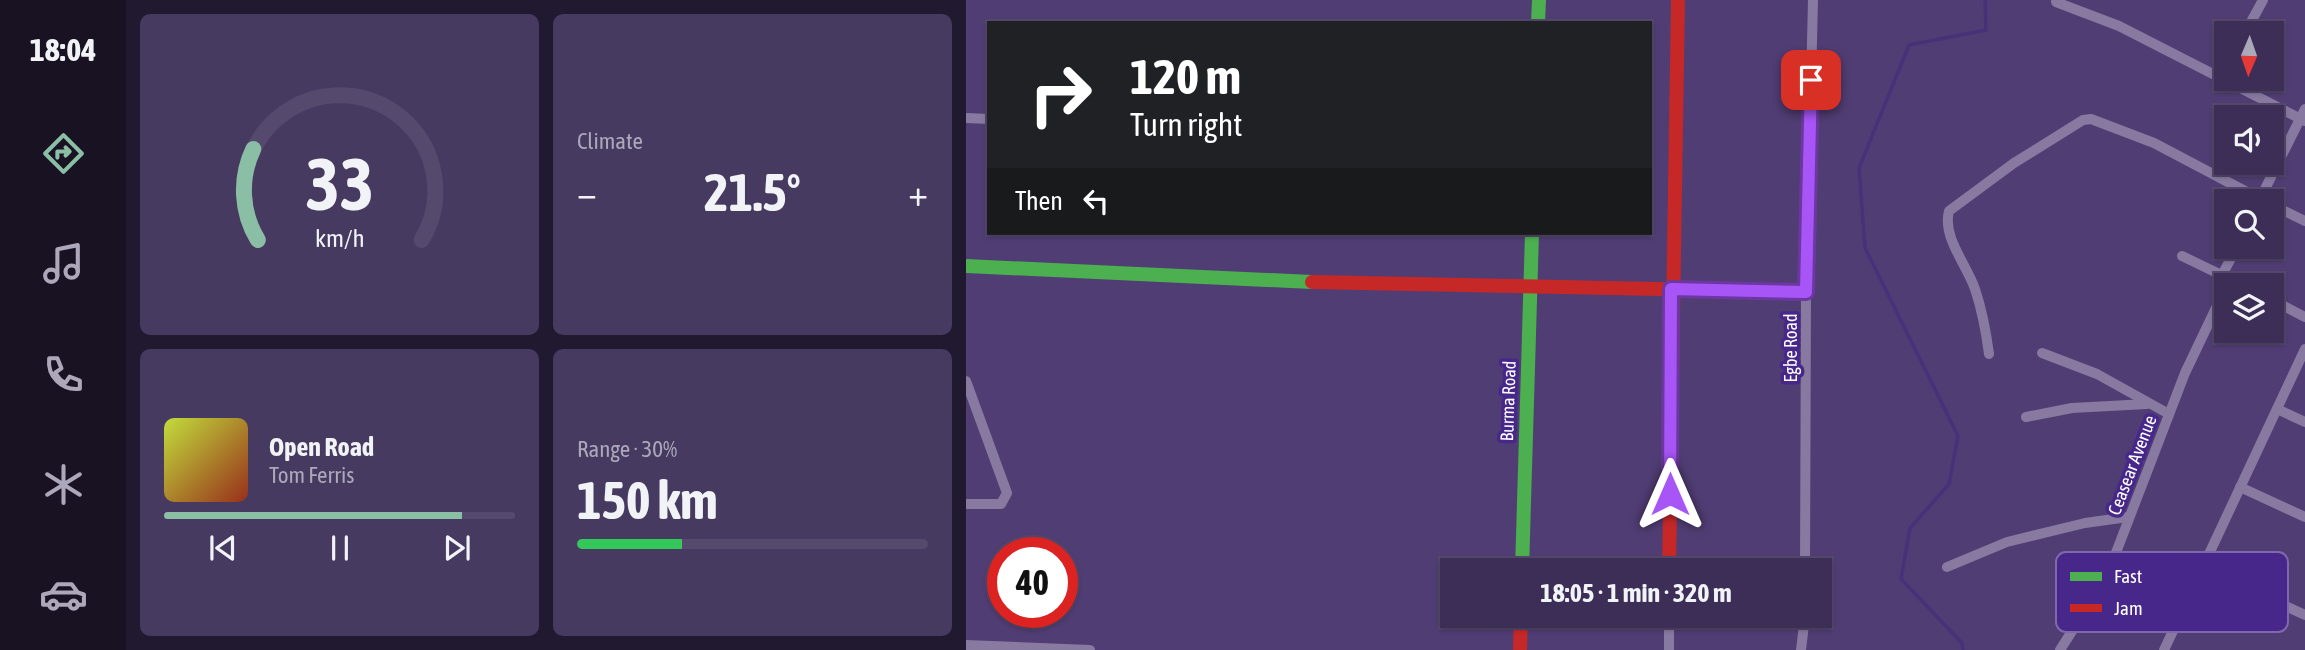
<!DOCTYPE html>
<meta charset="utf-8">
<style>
:root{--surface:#3c2e57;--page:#473a61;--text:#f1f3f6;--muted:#aca8ba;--line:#554a6d;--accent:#8abfa5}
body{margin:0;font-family:"Asap Condensed",sans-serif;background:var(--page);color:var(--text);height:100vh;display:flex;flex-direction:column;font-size:26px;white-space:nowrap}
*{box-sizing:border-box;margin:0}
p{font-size:23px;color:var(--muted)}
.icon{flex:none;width:38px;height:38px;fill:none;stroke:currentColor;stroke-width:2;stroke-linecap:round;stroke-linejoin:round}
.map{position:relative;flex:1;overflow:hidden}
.panel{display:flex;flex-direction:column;gap:14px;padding:14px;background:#211930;width:840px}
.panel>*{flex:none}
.top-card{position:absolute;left:21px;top:21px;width:665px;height:214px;border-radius:0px;box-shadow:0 2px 5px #0004,0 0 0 2px var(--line);background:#202124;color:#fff;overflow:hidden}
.needle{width:46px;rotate:182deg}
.tools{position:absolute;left:1248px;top:21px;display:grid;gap:14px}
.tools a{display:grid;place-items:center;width:70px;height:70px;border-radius:0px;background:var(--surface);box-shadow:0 2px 5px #0004,0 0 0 2px var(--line);font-size:35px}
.speed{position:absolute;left:21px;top:537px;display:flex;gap:14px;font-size:35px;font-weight:700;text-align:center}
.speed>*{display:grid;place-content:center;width:91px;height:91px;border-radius:50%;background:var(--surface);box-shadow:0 2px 5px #0004,0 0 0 2px var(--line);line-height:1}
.speed .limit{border:10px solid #d22;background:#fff;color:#111}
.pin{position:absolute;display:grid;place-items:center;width:60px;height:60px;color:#fff;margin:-30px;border-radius:14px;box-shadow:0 4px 10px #0006}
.me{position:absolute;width:77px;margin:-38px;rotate:0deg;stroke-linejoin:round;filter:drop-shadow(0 0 5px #0008)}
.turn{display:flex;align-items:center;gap:24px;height:147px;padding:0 28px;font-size:32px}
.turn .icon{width:91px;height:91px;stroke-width:2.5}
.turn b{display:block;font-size:49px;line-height:60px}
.then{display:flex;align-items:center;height:66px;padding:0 28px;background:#0003;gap:14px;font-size:26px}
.big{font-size:52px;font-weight:700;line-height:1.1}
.panel .card{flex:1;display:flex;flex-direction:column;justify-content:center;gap:10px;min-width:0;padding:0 24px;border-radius:10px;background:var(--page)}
.panel .dial{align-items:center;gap:0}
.dial svg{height:182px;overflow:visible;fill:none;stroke:var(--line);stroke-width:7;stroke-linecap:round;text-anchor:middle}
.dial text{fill:var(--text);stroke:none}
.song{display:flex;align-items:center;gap:21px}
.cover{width:84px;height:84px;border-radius:10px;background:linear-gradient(135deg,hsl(70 70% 55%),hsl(10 70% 35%))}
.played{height:7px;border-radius:4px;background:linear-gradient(90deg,var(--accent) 85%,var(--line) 85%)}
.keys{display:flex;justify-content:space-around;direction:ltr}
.heat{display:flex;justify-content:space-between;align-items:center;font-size:38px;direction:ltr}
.charge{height:10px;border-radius:5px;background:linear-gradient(90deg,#34c759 30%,var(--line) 0)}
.panel .tiles{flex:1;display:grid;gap:14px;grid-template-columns:repeat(2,1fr)}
.trip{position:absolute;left:474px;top:558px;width:392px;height:70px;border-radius:0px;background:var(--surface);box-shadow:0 2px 5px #0004,0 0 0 2px var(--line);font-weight:700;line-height:70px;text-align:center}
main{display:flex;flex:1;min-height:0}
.tabs{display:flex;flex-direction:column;width:126px;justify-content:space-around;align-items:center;background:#181223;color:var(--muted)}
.tabs .icon{width:49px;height:49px}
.tabs .current{color:var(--accent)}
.tabs b{font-size:32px;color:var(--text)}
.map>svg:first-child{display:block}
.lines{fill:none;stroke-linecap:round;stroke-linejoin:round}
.stream{stroke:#49317a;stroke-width:3.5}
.street{stroke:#8779a0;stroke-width:10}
.fast{stroke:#4caf50;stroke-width:14}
.jam{stroke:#c62828;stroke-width:14}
.route-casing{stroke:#6d37a1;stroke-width:18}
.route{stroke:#a855f7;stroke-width:12}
.labels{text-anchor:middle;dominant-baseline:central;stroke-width:7;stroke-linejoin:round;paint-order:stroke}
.street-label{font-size:18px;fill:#fff;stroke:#48278a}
.key{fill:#48278a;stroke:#7f68ad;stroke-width:2}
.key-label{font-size:19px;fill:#fff}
</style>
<main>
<nav class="tabs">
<b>18:04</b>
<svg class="icon current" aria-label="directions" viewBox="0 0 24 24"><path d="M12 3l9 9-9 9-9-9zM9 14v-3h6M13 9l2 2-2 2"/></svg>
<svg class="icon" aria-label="music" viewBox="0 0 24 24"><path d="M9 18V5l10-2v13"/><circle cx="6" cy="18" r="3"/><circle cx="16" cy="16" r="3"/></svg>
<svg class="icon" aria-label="phone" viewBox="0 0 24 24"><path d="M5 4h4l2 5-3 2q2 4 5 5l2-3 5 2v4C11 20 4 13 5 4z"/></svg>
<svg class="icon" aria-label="climate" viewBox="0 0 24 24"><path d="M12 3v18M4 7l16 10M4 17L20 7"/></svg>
<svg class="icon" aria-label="car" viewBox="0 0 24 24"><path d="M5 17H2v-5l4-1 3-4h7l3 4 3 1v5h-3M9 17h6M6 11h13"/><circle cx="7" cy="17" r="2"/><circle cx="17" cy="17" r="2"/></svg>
</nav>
<section class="panel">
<div class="tiles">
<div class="card dial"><svg viewBox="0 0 100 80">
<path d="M14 69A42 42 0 1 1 86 69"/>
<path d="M14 69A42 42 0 0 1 12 29" stroke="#8abfa5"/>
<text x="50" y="56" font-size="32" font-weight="700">33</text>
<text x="50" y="72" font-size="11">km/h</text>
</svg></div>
<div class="card"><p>Climate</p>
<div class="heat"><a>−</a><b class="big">21.5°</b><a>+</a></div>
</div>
<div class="card">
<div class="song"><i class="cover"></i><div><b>Open Road</b><p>Tom Ferris</p></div></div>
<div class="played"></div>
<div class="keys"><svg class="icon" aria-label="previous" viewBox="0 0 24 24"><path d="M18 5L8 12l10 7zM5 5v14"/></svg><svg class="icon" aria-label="pause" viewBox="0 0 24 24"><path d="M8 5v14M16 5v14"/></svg><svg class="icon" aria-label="next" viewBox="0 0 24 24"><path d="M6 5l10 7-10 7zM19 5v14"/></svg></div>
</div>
<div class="card"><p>Range · 30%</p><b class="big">150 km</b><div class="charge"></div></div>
</div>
</section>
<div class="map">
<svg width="1339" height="650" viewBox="0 0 1339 650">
<rect width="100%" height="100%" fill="#503d74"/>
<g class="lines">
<!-- stream -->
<path class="stream" d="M 997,650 L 996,643 L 935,579 L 944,528 L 983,484 L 992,436 L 899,248 L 893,168 L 943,45 L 1020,30 L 1019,0"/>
<!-- street -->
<g class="street">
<path d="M 1090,2 L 1153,26 L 1339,121"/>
<path d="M 1279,33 L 1297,0"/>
<path d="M 0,118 L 23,119"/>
<path d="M 1293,201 L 1339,109"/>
<path d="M 1306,205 L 1339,221"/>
<path d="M 1216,256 L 1276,285"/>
<path d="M 1256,275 L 1271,247"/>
<path d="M 1306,300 L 1339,317"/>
<path d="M 1076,353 L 1131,374 L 1203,414"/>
<path d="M 1023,354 C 1020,331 1016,310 1009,289 C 1001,265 976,237 983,211 L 1048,163 L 1117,120 L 1125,119 L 1188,143 L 1298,201"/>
<path d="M 0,381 L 41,493 L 35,504 L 0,504"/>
<path d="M 1311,409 L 1339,422"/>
<path d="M 1060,417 L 1106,408 L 1181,404"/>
<path d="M 1274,487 L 1339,517"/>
<path d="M 981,567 L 1041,542 L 1119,523 L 1162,517"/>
<path d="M 1237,568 L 1339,615"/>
<path d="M 839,570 L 840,292 L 847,0"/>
<path d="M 0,645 L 124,650"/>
<path d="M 703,650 L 703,616"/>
<path d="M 835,650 L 839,616"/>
<path d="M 1094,650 L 1141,576 L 1219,373 L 1260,287"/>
<path d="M 1198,650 L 1339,349"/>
</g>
<!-- fast -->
<g class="fast">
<path d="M 572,23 L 573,0"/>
<path d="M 0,266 L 346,282"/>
<path d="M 556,570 L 566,233"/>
</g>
<!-- jam -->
<g class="jam">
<path d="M 346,282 L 840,292"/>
<path d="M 703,570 L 712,0"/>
<path d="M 554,650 L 555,616"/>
</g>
</g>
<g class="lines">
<!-- route casing -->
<g class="route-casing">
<path id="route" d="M 704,494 L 705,289 L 840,292 L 845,80"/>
</g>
<!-- route -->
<use href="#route" class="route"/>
</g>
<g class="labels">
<!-- street labels -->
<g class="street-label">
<text transform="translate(824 348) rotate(-90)">Egbe Road</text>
<text transform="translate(542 401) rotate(-88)">Burma Road</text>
<text transform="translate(1166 465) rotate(-69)">Ceasear Avenue</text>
</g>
</g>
<!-- legend -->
<rect x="1090" y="552" width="232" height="80" rx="10" class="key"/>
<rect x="1104" y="572" width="32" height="9" fill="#4caf50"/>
<rect x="1104" y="604" width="32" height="8" fill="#c62828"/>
<g class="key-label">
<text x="1148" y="583">Fast</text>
<text x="1148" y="615">Jam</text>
</g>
</svg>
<div class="tools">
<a><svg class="needle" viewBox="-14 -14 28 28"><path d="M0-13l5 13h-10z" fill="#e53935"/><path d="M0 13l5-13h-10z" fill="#aca8ba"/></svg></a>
<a><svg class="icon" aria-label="sound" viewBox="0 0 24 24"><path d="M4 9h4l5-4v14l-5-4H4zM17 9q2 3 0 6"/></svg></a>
<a><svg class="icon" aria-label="search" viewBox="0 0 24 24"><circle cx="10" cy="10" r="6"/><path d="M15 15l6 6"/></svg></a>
<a><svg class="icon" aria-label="layers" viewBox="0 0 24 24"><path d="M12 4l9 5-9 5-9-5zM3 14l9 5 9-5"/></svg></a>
</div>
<div class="speed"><div class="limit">40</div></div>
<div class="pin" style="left:845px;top:80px;background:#d93025"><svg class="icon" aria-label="arrive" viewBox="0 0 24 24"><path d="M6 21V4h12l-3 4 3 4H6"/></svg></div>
<svg class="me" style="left:704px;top:494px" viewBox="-20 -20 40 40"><path d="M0-17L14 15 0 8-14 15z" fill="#a855f7" stroke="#fff" stroke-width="4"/></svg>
<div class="trip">18:05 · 1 min · 320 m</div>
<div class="top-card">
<div class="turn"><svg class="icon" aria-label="right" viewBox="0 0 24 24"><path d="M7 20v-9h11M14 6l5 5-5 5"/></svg><div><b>120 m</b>Turn right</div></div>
<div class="then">Then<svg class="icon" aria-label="left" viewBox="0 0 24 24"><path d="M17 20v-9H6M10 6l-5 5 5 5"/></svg></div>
</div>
</div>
</main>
